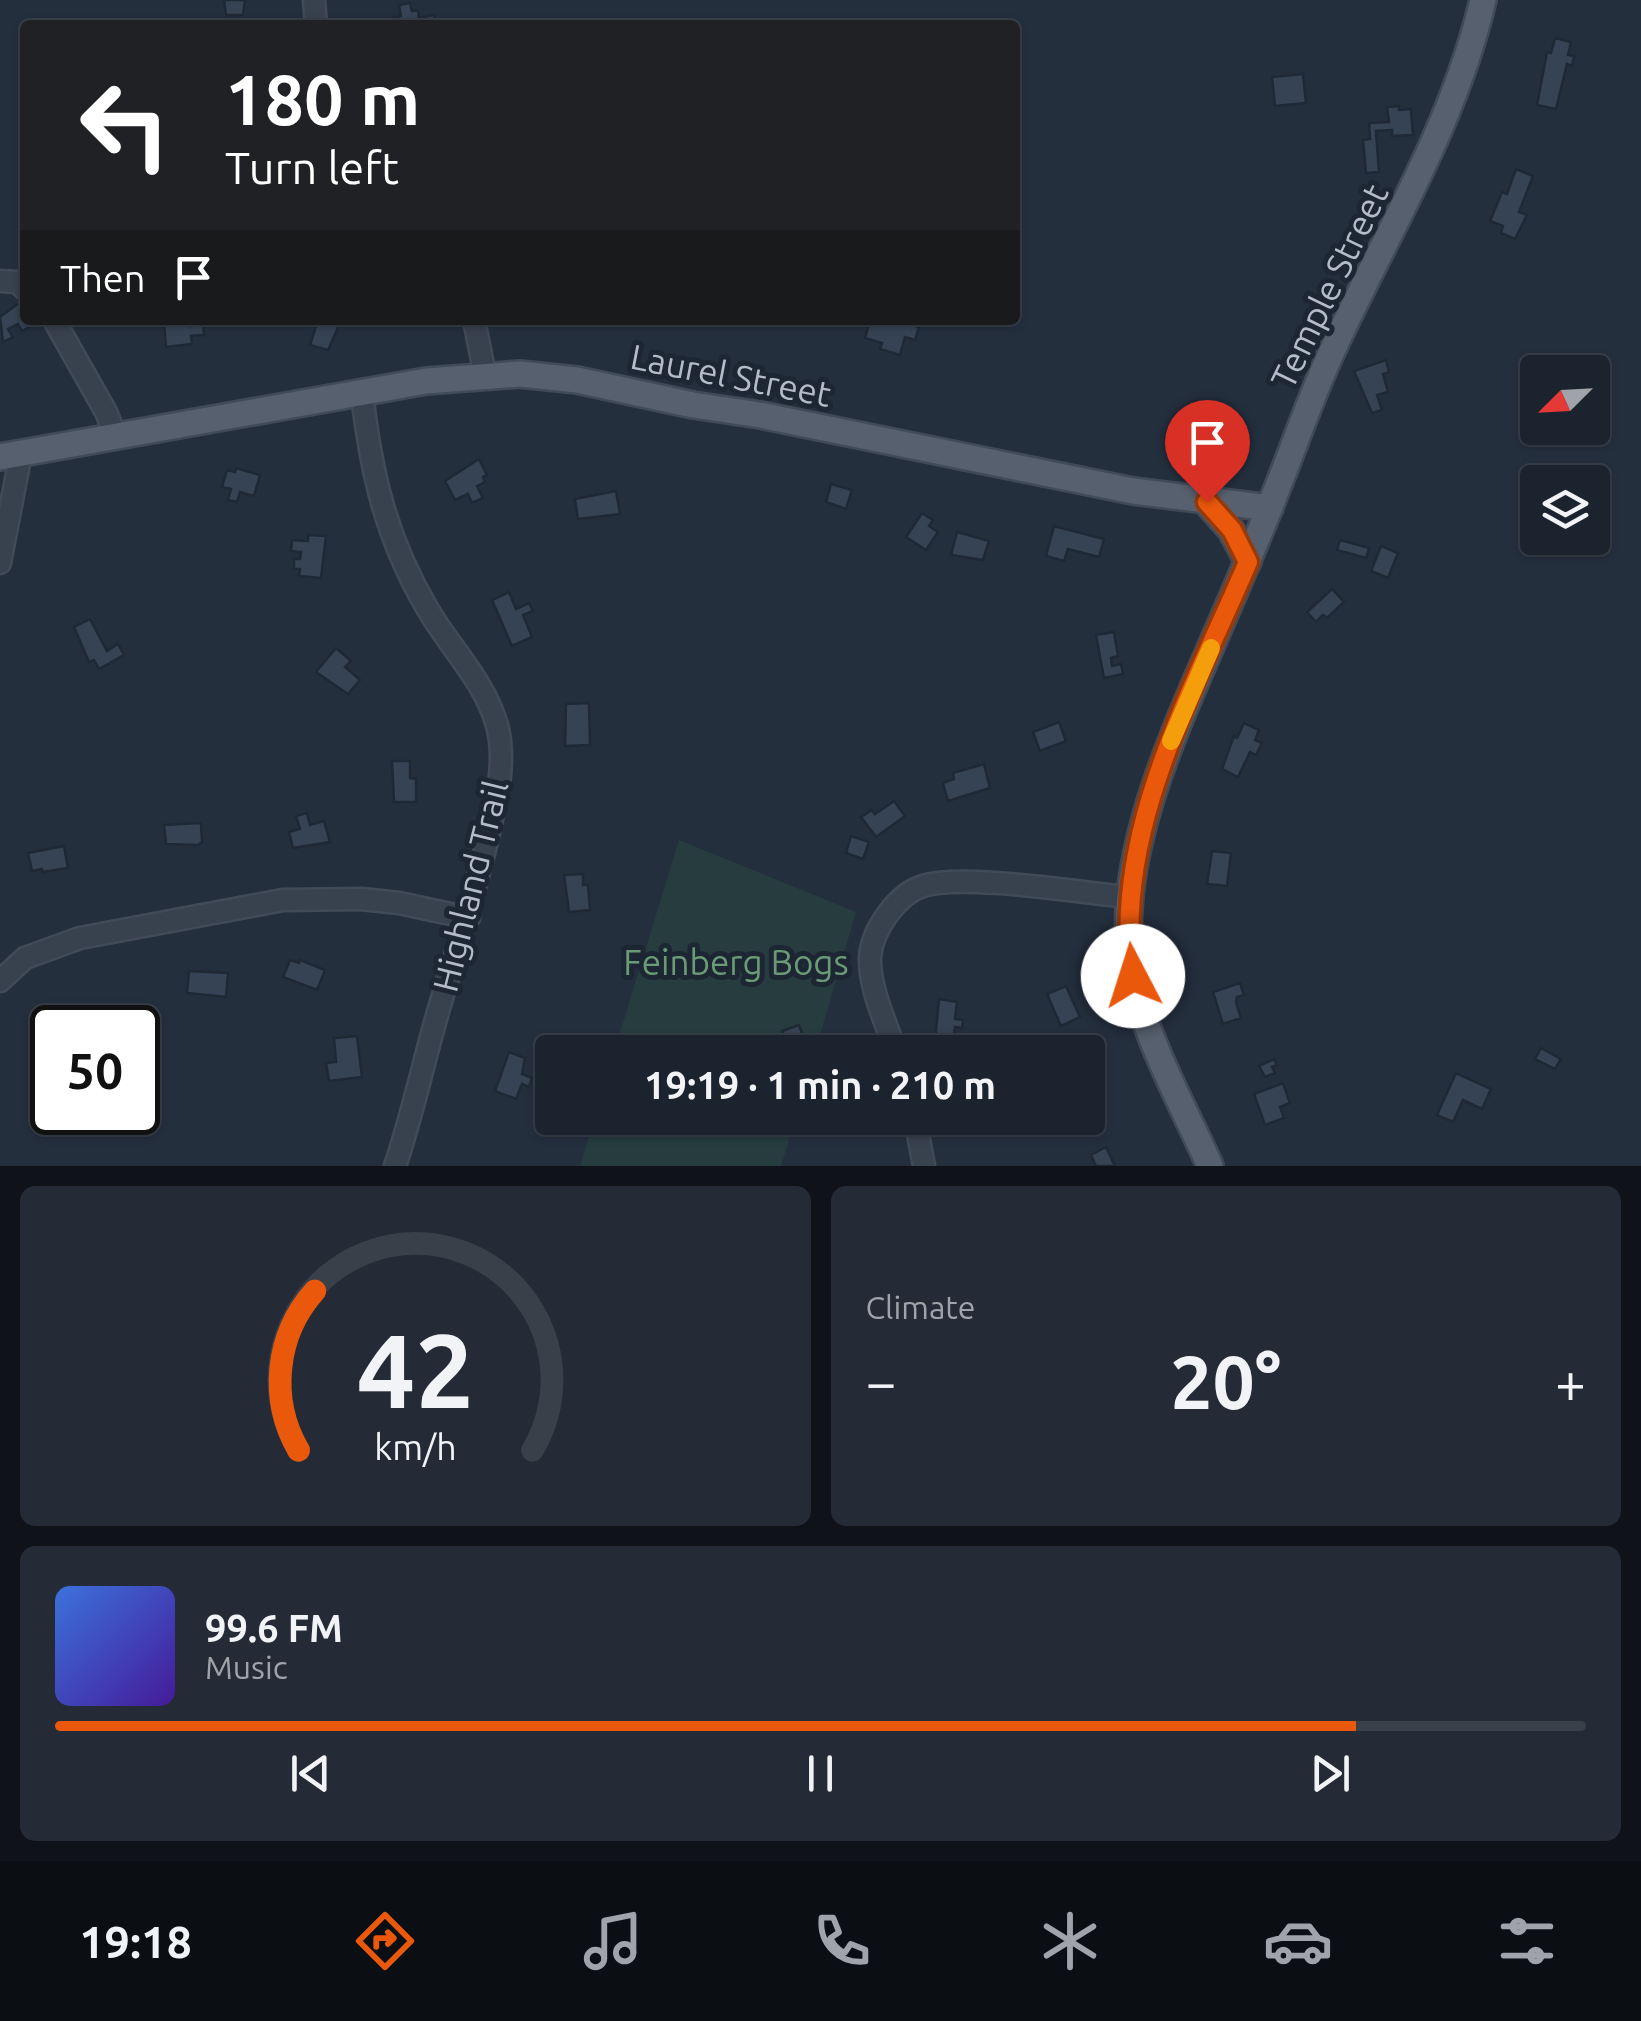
<!DOCTYPE html>
<meta charset="utf-8">
<style>
:root{--surface:#1b232e;--page:#242b36;--text:#f1f3f6;--muted:#a0a4aa;--line:#39404a;--accent:#ea580c}
body{margin:0;font-family:Ubuntu,sans-serif;background:var(--page);color:var(--text);height:100vh;display:flex;flex-direction:column;font-size:38px;white-space:nowrap}
*{box-sizing:border-box;margin:0}
p{font-size:32px;color:var(--muted)}
.icon{flex:none;width:55px;height:55px;fill:none;stroke:currentColor;stroke-width:2;stroke-linecap:round;stroke-linejoin:round}
.map{position:relative;height:1166px;overflow:hidden}
.details{display:flex;flex-direction:column;gap:20px;padding:20px;background:#0f1319;flex:1}
.details>*{flex:none}
.banner{position:absolute;left:20px;top:20px;width:1000px;height:305px;border-radius:10px;box-shadow:0 2px 8px #0004,0 0 0 2px var(--line);background:#202124;color:#fff;overflow:hidden}
.needle{width:65px;rotate:246deg}
.buttons{position:absolute;left:1520px;top:355px;display:grid;gap:20px}
.buttons a{display:grid;place-items:center;width:90px;height:90px;border-radius:10px;background:var(--surface);box-shadow:0 2px 8px #0004,0 0 0 2px var(--line);font-size:50px}
.speed{position:absolute;left:30px;top:1005px;display:flex;gap:20px;font-size:50px;font-weight:700;text-align:center}
.speed>*{display:grid;place-content:center;width:130px;height:130px;border-radius:50%;background:var(--surface);box-shadow:0 2px 8px #0004,0 0 0 2px var(--line);line-height:1}
.speed .limit{border:5px solid #111;border-radius:15px;background:#fff;color:#111}
.pin{position:absolute;display:grid;place-items:center;width:85px;height:85px;color:#fff;margin:-102px -42px;border-radius:50% 50% 50% 0;rotate:-45deg;box-shadow:0 0 10px #0007}
.pin .icon{rotate:45deg}
.me{position:absolute;width:110px;margin:-55px;rotate:355deg;stroke-linejoin:round;filter:drop-shadow(0 0 8px #0008)}
.turn{display:flex;align-items:center;gap:35px;height:210px;padding:0 40px;font-size:45px}
.turn .icon{width:130px;height:130px;stroke-width:2.5}
.turn b{display:block;font-size:70px;line-height:85px}
.then{display:flex;align-items:center;height:95px;padding:0 40px;background:#0003;gap:20px;font-size:38px}
.big{font-size:75px;font-weight:700;line-height:1.1}
.details .card{flex:1;display:flex;flex-direction:column;justify-content:center;gap:15px;min-width:0;padding:0 35px;border-radius:15px;background:var(--page)}
.details .dial{align-items:center;gap:0}
.dial svg{height:260px;overflow:visible;fill:none;stroke:var(--line);stroke-width:7;stroke-linecap:round;text-anchor:middle}
.dial text{fill:var(--text);stroke:none}
.song{display:flex;align-items:center;gap:30px}
.cover{width:120px;height:120px;border-radius:15px;background:linear-gradient(135deg,hsl(220 70% 55%),hsl(260 70% 35%))}
.played{height:10px;border-radius:5px;background:linear-gradient(90deg,var(--accent) 85%,var(--line) 85%)}
.keys{display:flex;justify-content:space-around;direction:ltr}
.heat{display:flex;justify-content:space-between;align-items:center;font-size:55px;direction:ltr}
.details .tiles{flex:1;display:grid;gap:20px;grid-template-columns:1fr 1fr}
.card:last-child{grid-column:span 2}
.trip{position:absolute;left:535px;top:1035px;width:570px;height:100px;border-radius:10px;background:var(--surface);box-shadow:0 2px 8px #0004,0 0 0 2px var(--line);font-weight:700;line-height:100px;text-align:center}
.dock{display:flex;height:160px;justify-content:space-around;align-items:center;background:#0b0e12;color:var(--muted)}
.dock .icon{width:70px;height:70px}
.dock .active{color:var(--accent)}
.dock b{font-size:45px;color:var(--text)}
.map>svg:first-child{display:block}
.green{fill:#263c3f}
.building{fill:#364354;stroke:#1f2835;stroke-width:2.5}
.lines{fill:none;stroke-linecap:round;stroke-linejoin:round}
.minor-casing{stroke:#414a57;stroke-width:25}
.major-casing{stroke:#414a57;stroke-width:30}
.minor{stroke:#38414e;stroke-width:20}
.major{stroke:#56606e;stroke-width:25}
.route-casing{stroke:#983908;stroke-width:25}
.route{stroke:#ea580c;stroke-width:18}
.slow{stroke:#f59e0b;stroke-width:18}
.labels{text-anchor:middle;dominant-baseline:central;stroke-width:10;stroke-linejoin:round;paint-order:stroke}
.street-label{font-size:35px;fill:#b4bcc9;stroke:#1d2633}
.park-label{font-size:35px;fill:#6b9a76;stroke:#1d2633}
</style>
<div class="map">
<svg width="1641" height="1166" viewBox="0 0 1641 1166">
<rect width="100%" height="100%" fill="#242f3e"/>
<!-- green -->
<g class="green">
<path d="M 679,840 L 856,912 L 815,1052 L 614,1052 Z"/>
<path d="M 595,1118 L 796,1118 L 781,1166 L 580,1166 Z"/>
</g>
<!-- building -->
<g class="building">
<path d="M 224,0 L 245,0 L 243,15 L 226,15 Z"/>
<path d="M 410,3 L 412,11 L 418,10 L 419,18 L 434,15 L 436,25 L 393,25 L 392,18 L 401,16 L 399,5 Z"/>
<path d="M 1555,38 L 1571,42 L 1568,55 L 1574,56 L 1572,66 L 1567,64 L 1556,109 L 1537,105 L 1547,52 L 1551,53 Z"/>
<path d="M 1303,74 L 1306,103 L 1275,106 L 1272,77 Z"/>
<path d="M 1399,106 L 1399,110 L 1411,109 L 1413,135 L 1392,136 L 1392,130 L 1376,131 L 1379,172 L 1366,173 L 1363,140 L 1370,139 L 1369,123 L 1389,122 L 1387,107 Z"/>
<path d="M 1516,169 L 1533,176 L 1519,212 L 1527,215 L 1515,239 L 1501,233 L 1503,226 L 1490,221 L 1502,192 L 1507,194 Z"/>
<path d="M 19,303 L 31,326 L 22,331 L 18,324 L 8,329 L 13,337 L 3,342 L 0,317 Z"/>
<path d="M 318,320 L 346,320 L 344,325 L 340,323 L 328,350 L 310,345 Z"/>
<path d="M 870,320 L 895,320 L 919,327 L 915,340 L 905,337 L 900,355 L 880,349 L 882,343 L 865,338 Z"/>
<path d="M 189,321 L 190,326 L 203,324 L 204,335 L 191,336 L 192,344 L 166,347 L 164,323 Z"/>
<path d="M 1386,360 L 1389,372 L 1383,374 L 1388,392 L 1377,395 L 1382,410 L 1372,413 L 1354,371 Z"/>
<path d="M 479,459 L 487,475 L 483,477 L 485,482 L 477,486 L 483,498 L 472,503 L 468,494 L 455,500 L 445,481 Z"/>
<path d="M 236,468 L 260,475 L 254,496 L 240,492 L 237,502 L 228,500 L 231,489 L 222,487 L 227,470 L 235,472 Z"/>
<path d="M 831,484 L 852,490 L 846,509 L 826,502 Z"/>
<path d="M 616,491 L 620,514 L 578,519 L 575,499 Z"/>
<path d="M 922,513 L 933,520 L 929,526 L 938,532 L 926,550 L 906,537 Z"/>
<path d="M 1054,526 L 1104,539 L 1099,557 L 1068,549 L 1064,561 L 1046,556 Z"/>
<path d="M 957,532 L 989,541 L 983,560 L 951,555 Z"/>
<path d="M 308,535 L 326,536 L 321,578 L 299,576 L 300,569 L 294,569 L 294,559 L 300,559 L 301,552 L 291,551 L 292,540 L 308,541 Z"/>
<path d="M 1340,540 L 1369,548 L 1366,558 L 1337,550 Z"/>
<path d="M 1381,546 L 1398,553 L 1388,578 L 1371,571 Z"/>
<path d="M 1332,589 L 1344,602 L 1327,618 L 1323,615 L 1316,622 L 1307,612 Z"/>
<path d="M 509,592 L 516,609 L 529,603 L 533,611 L 523,615 L 532,637 L 512,646 L 492,600 Z"/>
<path d="M 90,619 L 107,651 L 118,644 L 124,655 L 99,669 L 94,660 L 89,662 L 74,627 Z"/>
<path d="M 1114,632 L 1118,656 L 1111,658 L 1112,666 L 1121,664 L 1123,674 L 1104,678 L 1096,635 Z"/>
<path d="M 336,648 L 351,661 L 345,667 L 360,680 L 348,694 L 316,672 Z"/>
<path d="M 589,703 L 590,745 L 565,746 L 566,704 Z"/>
<path d="M 1059,722 L 1066,741 L 1040,751 L 1033,732 Z"/>
<path d="M 1244,723 L 1259,730 L 1255,740 L 1262,743 L 1256,755 L 1250,752 L 1238,777 L 1222,769 L 1234,736 L 1237,738 Z"/>
<path d="M 392,761 L 410,761 L 410,778 L 416,779 L 416,802 L 394,802 Z"/>
<path d="M 984,764 L 990,788 L 948,801 L 943,783 L 954,779 L 953,773 Z"/>
<path d="M 894,801 L 905,816 L 876,837 L 861,817 L 872,810 L 875,814 Z"/>
<path d="M 307,813 L 310,825 L 324,821 L 330,842 L 293,848 L 289,832 L 300,829 L 296,816 Z"/>
<path d="M 201,823 L 202,842 L 198,845 L 166,844 L 164,825 Z"/>
<path d="M 851,836 L 869,842 L 863,859 L 846,853 Z"/>
<path d="M 64,846 L 68,868 L 43,872 L 42,869 L 32,871 L 28,853 Z"/>
<path d="M 1212,851 L 1231,853 L 1227,886 L 1207,884 Z"/>
<path d="M 583,874 L 583,885 L 588,885 L 590,910 L 569,912 L 564,875 Z"/>
<path d="M 290,960 L 299,963 L 300,960 L 325,970 L 317,990 L 283,977 Z"/>
<path d="M 189,971 L 228,973 L 226,997 L 187,993 Z"/>
<path d="M 1240,983 L 1244,995 L 1237,997 L 1236,1002 L 1241,1018 L 1223,1024 L 1213,992 Z"/>
<path d="M 1066,986 L 1080,1017 L 1061,1026 L 1047,994 Z"/>
<path d="M 939,999 L 957,1002 L 955,1019 L 963,1020 L 962,1028 L 955,1027 L 951,1052 L 934,1052 Z"/>
<path d="M 84,1005 L 122,1011 L 119,1028 L 80,1028 Z"/>
<path d="M 799,1025 L 808,1050 L 789,1052 L 782,1031 Z"/>
<path d="M 357,1036 L 362,1077 L 329,1081 L 326,1063 L 336,1062 L 334,1038 Z"/>
<path d="M 1541,1048 L 1561,1059 L 1555,1069 L 1535,1059 Z"/>
<path d="M 509,1052 L 525,1058 L 522,1074 L 532,1078 L 529,1087 L 522,1084 L 516,1099 L 495,1091 Z"/>
<path d="M 1274,1059 L 1277,1065 L 1272,1067 L 1275,1073 L 1265,1077 L 1259,1066 Z"/>
<path d="M 1456,1073 L 1491,1089 L 1482,1109 L 1463,1100 L 1453,1122 L 1437,1115 Z"/>
<path d="M 1283,1083 L 1290,1103 L 1280,1107 L 1284,1118 L 1265,1125 L 1254,1094 Z"/>
<path d="M 1106,1147 L 1115,1166 L 1096,1166 L 1091,1155 Z"/>
</g>
<g class="lines">
<!-- minor casing -->
<g class="minor-casing">
<g id="minor">
<path d="M 314,0 L 316,25"/>
<path d="M 0,281 L 17,282 L 25,289"/>
<path d="M 54,320 L 106,412 L 116,437"/>
<path d="M 474,320 L 485,375"/>
<path d="M 362,393 C 371,473 386,538 427,608 C 450,648 484,680 497,725 C 507,763 496,801 488,837 C 474,896 457,948 440,1005 C 424,1059 413,1113 395,1166"/>
<path d="M 0,563 L 21,453"/>
<path d="M 0,981 L 25,958 L 80,938 L 283,900 L 361,899 L 399,903 L 469,918"/>
<path d="M 896,1052 C 886,1023 869,988 870,957 C 872,930 897,894 923,886 C 961,873 1083,893 1129,897"/>
<path d="M 915,1118 L 924,1166"/>
</g>
</g>
<!-- major casing -->
<g class="major-casing">
<g id="major">
<path d="M 0,457 L 426,381 L 520,374 L 577,380 L 693,405 L 760,415 L 1133,491 L 1270,508"/>
<path d="M 1207,503 L 1231,530 L 1248,562"/>
<path d="M 1210,1166 C 1180,1098 1138,1029 1130,954 C 1118,849 1178,723 1219,628 C 1240,579 1261,531 1280,481 C 1298,436 1313,391 1334,347 C 1387,232 1454,125 1483,0"/>
</g>
</g>
<!-- minor -->
<use href="#minor" class="minor"/>
<!-- major -->
<use href="#major" class="major"/>
</g>
<g class="lines">
<!-- route casing -->
<g class="route-casing">
<path id="route" d="M 1133,976 C 1111,836 1194,688 1248,562 L 1232,530 L 1207,502"/>
</g>
<!-- route -->
<use href="#route" class="route"/>
<!-- slow -->
<path class="slow" d="M 1171,741 L 1211,648"/>
</g>
<g class="labels">
<!-- street labels -->
<g class="street-label">
<text transform="translate(1329 286) rotate(-64)">Temple Street</text>
<text transform="translate(731 375) rotate(11)">Laurel Street</text>
<text transform="translate(470 886) rotate(-76)">Highland Trail</text>
</g>
<!-- park labels -->
<g class="park-label">
<text x="736" y="962">Feinberg Bogs</text>
</g>
</g>
</svg>
<div class="buttons">
<a><svg class="needle" viewBox="-14 -14 28 28"><path d="M0-13l5 13h-10z" fill="#e53935"/><path d="M0 13l5-13h-10z" fill="#a0a4aa"/></svg></a>
<a><svg class="icon" aria-label="layers" viewBox="0 0 24 24"><path d="M12 4l9 5-9 5-9-5zM3 14l9 5 9-5"/></svg></a>
</div>
<div class="speed"><div class="limit">50</div></div>
<div class="pin" style="left:1207px;top:502px;background:#d93025"><svg class="icon" aria-label="arrive" viewBox="0 0 24 24"><path d="M6 21V4h12l-3 4 3 4H6"/></svg></div>
<svg class="me" style="left:1133px;top:976px" viewBox="-20 -20 40 40"><circle r="19" fill="#fff"/><path d="M0-13L10 11 0 6-10 11z" fill="#ea580c"/></svg>
<div class="trip">19:19 · 1 min · 210 m</div>
<div class="banner">
<div class="turn"><svg class="icon" aria-label="left" viewBox="0 0 24 24"><path d="M17 20v-9H6M10 6l-5 5 5 5"/></svg><div><b>180 m</b>Turn left</div></div>
<div class="then">Then<svg class="icon" aria-label="arrive" viewBox="0 0 24 24"><path d="M6 21V4h12l-3 4 3 4H6"/></svg></div>
</div>
</div>
<section class="details">
<div class="tiles">
<div class="card dial"><svg viewBox="0 0 100 80">
<path d="M14 69A42 42 0 1 1 86 69"/>
<path d="M14 69A42 42 0 0 1 19 20" stroke="#ea580c"/>
<text x="50" y="56" font-size="32" font-weight="700">42</text>
<text x="50" y="72" font-size="11">km/h</text>
</svg></div>
<div class="card"><p>Climate</p>
<div class="heat"><a>−</a><b class="big">20°</b><a>+</a></div>
</div>
<div class="card">
<div class="song"><i class="cover"></i><div><b>99.6 FM</b><p>Music</p></div></div>
<div class="played"></div>
<div class="keys"><svg class="icon" aria-label="previous" viewBox="0 0 24 24"><path d="M18 5L8 12l10 7zM5 5v14"/></svg><svg class="icon" aria-label="pause" viewBox="0 0 24 24"><path d="M8 5v14M16 5v14"/></svg><svg class="icon" aria-label="next" viewBox="0 0 24 24"><path d="M6 5l10 7-10 7zM19 5v14"/></svg></div>
</div>
</div>
</section>
<nav class="dock">
<b>19:18</b>
<svg class="icon active" aria-label="directions" viewBox="0 0 24 24"><path d="M12 3l9 9-9 9-9-9zM9 14v-3h6M13 9l2 2-2 2"/></svg>
<svg class="icon" aria-label="music" viewBox="0 0 24 24"><path d="M9 18V5l10-2v13"/><circle cx="6" cy="18" r="3"/><circle cx="16" cy="16" r="3"/></svg>
<svg class="icon" aria-label="phone" viewBox="0 0 24 24"><path d="M5 4h4l2 5-3 2q2 4 5 5l2-3 5 2v4C11 20 4 13 5 4z"/></svg>
<svg class="icon" aria-label="climate" viewBox="0 0 24 24"><path d="M12 3v18M4 7l16 10M4 17L20 7"/></svg>
<svg class="icon" aria-label="car" viewBox="0 0 24 24"><path d="M5 17H2v-5l4-1 3-4h7l3 4 3 1v5h-3M9 17h6M6 11h13"/><circle cx="7" cy="17" r="2"/><circle cx="17" cy="17" r="2"/></svg>
<svg class="icon" aria-label="filters" viewBox="0 0 24 24"><path d="M4 7h16M4 17h16"/><circle cx="9" cy="7" r="2"/><circle cx="15" cy="17" r="2"/></svg>
</nav>
